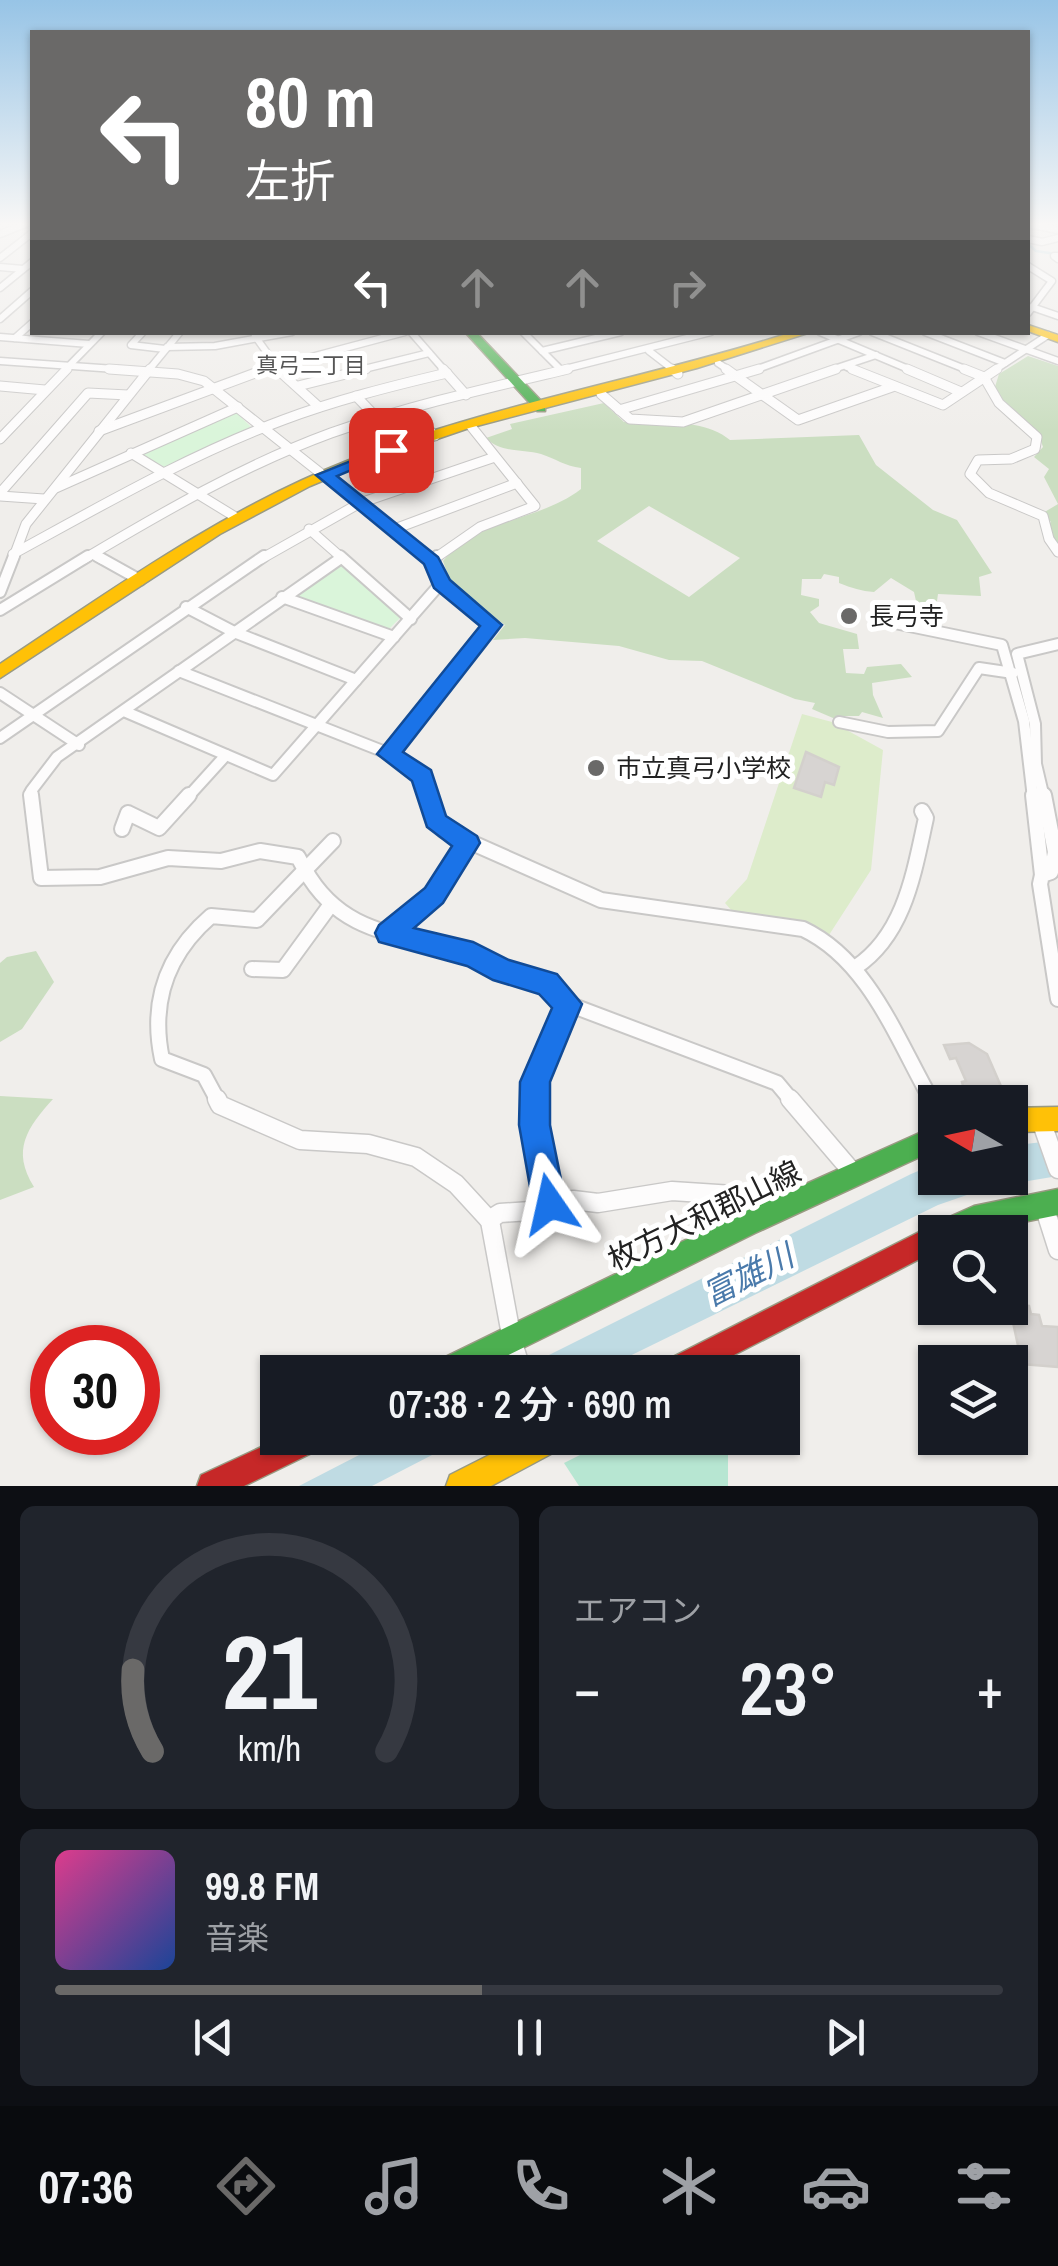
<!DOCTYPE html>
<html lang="ja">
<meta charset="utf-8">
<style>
:root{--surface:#171b24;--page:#20242c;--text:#f1f3f6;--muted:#9ea1a6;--line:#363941;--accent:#6a6968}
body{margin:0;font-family:"Archivo Narrow","Noto Sans JP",sans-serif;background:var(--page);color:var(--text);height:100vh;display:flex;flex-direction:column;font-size:38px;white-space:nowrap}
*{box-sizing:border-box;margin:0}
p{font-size:32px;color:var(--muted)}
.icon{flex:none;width:55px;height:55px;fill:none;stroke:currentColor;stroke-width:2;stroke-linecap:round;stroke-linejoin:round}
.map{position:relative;height:1486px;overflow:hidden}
.sheet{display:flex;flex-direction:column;gap:20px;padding:20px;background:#0d0f14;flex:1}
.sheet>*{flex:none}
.hud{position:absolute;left:30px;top:30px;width:1000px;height:305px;border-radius:0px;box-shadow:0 2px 8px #0004;background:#6a6968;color:#fff;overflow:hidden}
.needle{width:65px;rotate:279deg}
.fabs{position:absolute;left:918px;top:1085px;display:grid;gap:20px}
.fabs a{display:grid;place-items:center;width:110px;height:110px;border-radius:0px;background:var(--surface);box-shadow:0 2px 8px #0004;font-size:50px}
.speed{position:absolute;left:30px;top:1325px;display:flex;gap:20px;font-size:50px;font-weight:700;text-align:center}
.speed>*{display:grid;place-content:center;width:130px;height:130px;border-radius:50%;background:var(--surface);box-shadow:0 2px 8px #0004;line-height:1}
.speed .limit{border:15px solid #d22;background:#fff;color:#111}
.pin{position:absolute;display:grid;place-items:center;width:85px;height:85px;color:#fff;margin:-42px;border-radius:20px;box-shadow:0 5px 15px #0006}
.me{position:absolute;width:110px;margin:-55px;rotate:349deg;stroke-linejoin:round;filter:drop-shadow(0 0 8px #0008)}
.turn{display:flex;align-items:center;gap:35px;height:210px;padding:0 50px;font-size:45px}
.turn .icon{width:130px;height:130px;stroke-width:2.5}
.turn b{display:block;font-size:70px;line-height:85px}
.lanes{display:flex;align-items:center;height:95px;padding:0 50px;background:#0003;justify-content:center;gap:50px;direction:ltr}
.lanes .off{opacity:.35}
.big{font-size:75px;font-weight:600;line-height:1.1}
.sheet .card{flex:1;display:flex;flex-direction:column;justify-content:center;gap:15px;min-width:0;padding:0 35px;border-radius:15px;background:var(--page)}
.sheet .dial{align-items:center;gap:0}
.dial svg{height:260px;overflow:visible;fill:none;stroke:var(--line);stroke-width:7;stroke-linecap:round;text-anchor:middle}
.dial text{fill:var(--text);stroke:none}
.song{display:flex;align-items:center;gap:30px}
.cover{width:120px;height:120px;border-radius:15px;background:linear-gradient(135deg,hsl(330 70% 55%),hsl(220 70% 35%))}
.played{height:10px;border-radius:5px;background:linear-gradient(90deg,var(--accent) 45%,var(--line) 45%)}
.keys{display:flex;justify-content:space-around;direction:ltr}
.heat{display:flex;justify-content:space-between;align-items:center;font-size:55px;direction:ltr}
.sheet .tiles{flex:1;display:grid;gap:20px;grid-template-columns:1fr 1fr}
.card:last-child{grid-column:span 2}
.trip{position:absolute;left:260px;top:1355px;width:540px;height:100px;border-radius:0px;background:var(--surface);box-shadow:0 2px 8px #0004;font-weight:600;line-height:100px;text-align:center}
.dock{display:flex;height:160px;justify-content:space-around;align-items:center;background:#090b0e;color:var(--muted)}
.dock .icon{width:70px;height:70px}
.dock .selected{color:var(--accent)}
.dock b{font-size:45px;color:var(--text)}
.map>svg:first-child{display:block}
.grass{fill:#ddeccb}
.forest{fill:#cbdec1;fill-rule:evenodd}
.park{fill:#daf5da}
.pitch{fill:#b7e6d2}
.water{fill:#bfdbe3}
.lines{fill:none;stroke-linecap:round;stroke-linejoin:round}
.stream{stroke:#bfdbe3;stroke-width:2.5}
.building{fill:#d7d4d2;stroke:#d3d0cc;stroke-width:2.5}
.street-far4-casing{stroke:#c9c8c7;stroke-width:9}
.street-far3-casing{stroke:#c9c8c7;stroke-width:11}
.street-far2-casing{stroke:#c9c8c7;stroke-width:14}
.street-far1-casing{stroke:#c9c8c7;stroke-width:18}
.street-casing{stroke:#c9c8c7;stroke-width:21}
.fast-casing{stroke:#999a82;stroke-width:3}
.slow-casing{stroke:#999a82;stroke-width:3}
.jam-casing{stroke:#999a82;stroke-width:3}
.street-far4{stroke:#fdfcfc;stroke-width:6}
.street-far3{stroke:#fdfcfc;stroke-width:9}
.street-far2{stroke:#fdfcfc;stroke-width:10}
.street-far1{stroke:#fdfcfc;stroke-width:14}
.street{stroke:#fdfcfc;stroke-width:18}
.fast{fill:#4caf50;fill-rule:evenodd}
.slow{fill:#ffc107;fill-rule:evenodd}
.jam{fill:#c62828;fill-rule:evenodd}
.route{fill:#1a73e8;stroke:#114b97;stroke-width:2.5}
.poi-dot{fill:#6a6968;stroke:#fff;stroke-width:4}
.labels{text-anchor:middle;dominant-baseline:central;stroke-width:10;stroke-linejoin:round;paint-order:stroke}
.far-neighbourhood-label{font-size:22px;fill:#555;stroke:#fff}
.poi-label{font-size:25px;fill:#222;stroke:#fff;text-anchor:start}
.near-street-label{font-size:30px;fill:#222;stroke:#fff}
.near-water-label{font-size:32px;font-style:italic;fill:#4a7aab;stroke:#fff}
</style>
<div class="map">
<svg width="1058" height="1486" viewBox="0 0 1058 1486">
<rect width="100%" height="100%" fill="#f0eeeb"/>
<!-- grass -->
<path class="grass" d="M 802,714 L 832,722 L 883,750 L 871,870 L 829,935 L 796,921 L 732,911 L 725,903 L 747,879 Z"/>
<!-- forest -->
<g class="forest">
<path d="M 1028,356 L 1058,366 L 1058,548 L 1048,524 L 1051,522 L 1043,513 L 1058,504 L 1044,477 L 1049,469 L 1034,457 L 1043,447 C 1036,419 1008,413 994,390 L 999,374 Z"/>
<path d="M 604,403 L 624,422 C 656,423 705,418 730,440 L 859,435 L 876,465 L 933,510 L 957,520 L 992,573 L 979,577 L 981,596 L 938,594 L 937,601 L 929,606 L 916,601 L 914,592 L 891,578 L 874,592 C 861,591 852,588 839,583 L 839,577 L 824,574 L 821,579 L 802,579 L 801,595 L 819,599 L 819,606 L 810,612 L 819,623 L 857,634 L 859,649 L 843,649 L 846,673 L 864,674 L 867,667 L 901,664 L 912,677 L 872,683 L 873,695 L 883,718 L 862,712 L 859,716 L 841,716 L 840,721 L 812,709 L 815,703 L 795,699 L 702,661 L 669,660 L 619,646 L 525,638 L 493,640 L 505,625 L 452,587 L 443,561 C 480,517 538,522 581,489 L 581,468 C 565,466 556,459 541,454 C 523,449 500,453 486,438 L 512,429 L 510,424 ZM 649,506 L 740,558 L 689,597 L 597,541 Z"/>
<path d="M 36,951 L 54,982 L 22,1029 L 0,1042 L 0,963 L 7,957 Z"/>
<path d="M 0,1096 L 53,1099 C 27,1128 11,1150 34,1187 L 0,1200 Z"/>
</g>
<!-- park -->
<g class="park">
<path d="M 236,412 L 253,429 L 167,468 L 138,454 Z"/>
<path d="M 336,564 L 342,564 L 402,616 L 388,630 L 294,597 Z"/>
</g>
<!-- pitch -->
<path class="pitch" d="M 614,1438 L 728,1438 L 728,1486 L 579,1486 L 564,1463 Z"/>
<!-- water -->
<g class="water">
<path d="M 1058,1140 L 1058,1176 L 987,1188 L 938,1205 L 597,1372 L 515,1372 L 911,1174 L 935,1164 L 935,1178 L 1010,1178 L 1010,1146 Z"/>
<path d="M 392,1438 L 465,1438 L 372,1486 L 299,1486 Z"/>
</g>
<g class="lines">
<!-- stream -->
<path class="stream" d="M 1028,244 L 1036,251 L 1056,254"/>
</g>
<!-- building -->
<g class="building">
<path d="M 806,752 L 839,767 L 834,785 L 825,782 L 821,797 L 794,788 Z"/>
<path d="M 969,1043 L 987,1054 L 1007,1100 L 967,1102 L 962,1082 L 966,1081 L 956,1058 L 950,1059 L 944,1045 Z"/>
<path d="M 1017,1305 L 1029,1306 L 1031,1314 L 1039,1315 L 1042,1326 L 1058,1327 L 1058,1367 L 1022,1364 L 1011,1313 L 1019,1314 Z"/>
</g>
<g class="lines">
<!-- street-far4 casing -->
<g class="street-far4-casing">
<g id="street-far4">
<path d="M 1028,224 L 1058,230"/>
<path d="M 0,234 L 28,223"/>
<path d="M 1028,239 L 1042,242 L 1058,238"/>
<path d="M 1058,256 L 1054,256 L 1058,259"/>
<path d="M 0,258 L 32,233"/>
<path d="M 1028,266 L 1052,281 L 1028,313"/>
<path d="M 0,267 L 23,269"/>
<path d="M 0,288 L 32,262"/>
<path d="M 1032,307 L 1058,316"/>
<path d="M 0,319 L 32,291"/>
<path d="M 143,332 L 131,345 L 165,349"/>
<path d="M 411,332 L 445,371"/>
<path d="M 523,332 L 562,371"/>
<path d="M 820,332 L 913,371"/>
<path d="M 872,332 L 970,371"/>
<path d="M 925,332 L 1005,363"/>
<path d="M 978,332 L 1058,361"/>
<path d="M 255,336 L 280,371"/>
<path d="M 0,337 L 89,344"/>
<path d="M 15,338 L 32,323"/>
<path d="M 167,347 L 215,346 L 292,332"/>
<path d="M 542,351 L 621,332"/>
<path d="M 649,351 L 675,371"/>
<path d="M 0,361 L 144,371"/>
<path d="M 718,363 L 730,371"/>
<path d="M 847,367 L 858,371"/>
<path d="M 64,371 L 102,332"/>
<path d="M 148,371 L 180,332"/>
<path d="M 259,371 L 405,332"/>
<path d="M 356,371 L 429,353"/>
<path d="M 557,371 L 711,332"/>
<path d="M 752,371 L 859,332"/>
<path d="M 828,371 L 876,355"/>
<path d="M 993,371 L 1048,335"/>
</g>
</g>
<!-- street-far3 casing -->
<g class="street-far3-casing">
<g id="street-far3">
<path d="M 109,369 L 178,374 L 204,381 L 429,559"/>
<path d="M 277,369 L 319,407"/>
<path d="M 443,369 L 466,395"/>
<path d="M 672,369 L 678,374"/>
<path d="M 726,369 L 798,420 L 892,387"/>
<path d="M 852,369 L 943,405 L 997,369"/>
<path d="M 907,369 L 961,392"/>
<path d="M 964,369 L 984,377 L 999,403 L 1037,437 L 1035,449 L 1011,459 L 978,460 L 970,474 L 989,493 L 1043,516 L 1049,539 L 1058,552"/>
<path d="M 0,386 L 45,390"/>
<path d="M 298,386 L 366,369"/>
<path d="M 601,394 L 630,419 L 683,422 L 836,369"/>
<path d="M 356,396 L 377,418"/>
<path d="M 410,410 L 435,436"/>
<path d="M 619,410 L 759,369"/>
<path d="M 99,431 L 266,369"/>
<path d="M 0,439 L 67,369"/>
<path d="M 131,453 L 237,518"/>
<path d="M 56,488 L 238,407"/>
<path d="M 0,493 L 88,393 L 128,395"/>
<path d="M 0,496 L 44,499"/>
<path d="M 309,529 L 343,559"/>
<path d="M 392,530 L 517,483"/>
<path d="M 13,554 C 101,506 189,455 283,420 C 336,400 392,386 447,373"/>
<path d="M 93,554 L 102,559"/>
<path d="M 13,559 L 26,524 L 150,369"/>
<path d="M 84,559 C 163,512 244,465 331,433 C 408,406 488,388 568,369"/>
<path d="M 261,559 L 360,503 L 495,457"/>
<path d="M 434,559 L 480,527 L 535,506 L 470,425"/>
</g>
</g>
<!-- street-far2 casing -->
<g class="street-far2-casing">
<g id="street-far2">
<path d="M 97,556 L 140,580"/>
<path d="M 340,556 L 411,619"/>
<path d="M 432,561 L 437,556"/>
<path d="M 0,592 L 14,556"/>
<path d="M 282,597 L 394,637"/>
<path d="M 186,607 L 234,632 L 356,680"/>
<path d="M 0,610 L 88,556"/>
<path d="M 885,621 L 1002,645 L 1024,721 L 1033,798"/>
<path d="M 179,671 L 385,752 L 423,776 L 429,798"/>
<path d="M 0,693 L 79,745"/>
<path d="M 126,712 L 273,775 L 441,583 L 426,556"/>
<path d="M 839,722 L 888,732 L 938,731 L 979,668 L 1013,673"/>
<path d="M 0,738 L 264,556"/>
<path d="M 388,753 L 492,625 L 441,583"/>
<path d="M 32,798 L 31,791 L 57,757 L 341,558"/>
<path d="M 187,798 L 226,755"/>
<path d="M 1044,798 L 1036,764 L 1035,724 L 1017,654 L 1058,644"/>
</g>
</g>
<!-- street-far1 casing -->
<g class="street-far1-casing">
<g id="street-far1">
<path d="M 31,795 L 41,878 L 100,877 L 168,858 L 221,861 L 260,851 L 298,857 L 305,870 L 257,920 L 211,916 C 167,954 150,1002 162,1059 L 204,1075 L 218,1101"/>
<path d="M 428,795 L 435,820 L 443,830 L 601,900 L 803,929 C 869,960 897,1040 932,1101"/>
<path d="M 1033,795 L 1042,875"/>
<path d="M 1044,795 L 1055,852 L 1051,872 L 1042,875 L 1040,884 L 1058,999"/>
<path d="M 122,829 L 128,813 L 159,828 L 189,795"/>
<path d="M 333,841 L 305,870 C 344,939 405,932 472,955 C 484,959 494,968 506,973 C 530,982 548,986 568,1004 L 777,1083 L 792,1101"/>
<path d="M 388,933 L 434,895 L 468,843"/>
<path d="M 856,967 C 905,934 914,872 926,818 L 922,811"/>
<path d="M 252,969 L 283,970 L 329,907"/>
<path d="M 535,1101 L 535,1082 L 568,1004"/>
</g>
</g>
<!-- street casing -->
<g class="street-casing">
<g id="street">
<path d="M 217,1099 L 220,1105 L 300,1140 L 368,1144 L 416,1157 L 456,1184 L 490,1221 L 512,1340 L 522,1372"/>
<path d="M 535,1099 L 535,1125 L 550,1204"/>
<path d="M 790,1099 L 854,1174"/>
<path d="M 931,1099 L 935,1106"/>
<path d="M 1040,1118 L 1058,1169"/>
<path d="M 1044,1206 L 1058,1250"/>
<path d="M 489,1220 L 500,1213 L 531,1211 L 573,1200 L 598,1203 L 672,1191 L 733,1195 L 746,1224"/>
</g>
</g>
<!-- fast casing -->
<g class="fast-casing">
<g id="fast">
<path d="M 465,332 L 476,332 L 545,405 L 545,411 L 537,411 Z"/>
<path d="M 935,1126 L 935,1150 L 755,1233 L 474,1372 L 431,1372 L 435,1362 L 737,1215 Z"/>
<path d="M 1058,1189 L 1058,1215 L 973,1232 L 935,1232 L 935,1239 L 932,1232 L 936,1223 L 974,1206 Z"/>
</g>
</g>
<!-- slow casing -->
<g class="slow-casing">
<g id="slow">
<path d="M 1028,325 L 1058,335 L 1058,342 L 1028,331 Z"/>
<path d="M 793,332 L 811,332 L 697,368 L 469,428 L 358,466 L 310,486 L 220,534 L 0,678 L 0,664 C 112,590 222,510 347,461 C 491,404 646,379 793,332 Z"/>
<path d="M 1058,1107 L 1058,1131 L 1010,1132 L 1010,1108 Z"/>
<path d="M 523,1438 L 566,1438 L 562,1448 L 491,1486 L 446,1486 L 450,1475 Z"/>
</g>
</g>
<!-- jam casing -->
<g class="jam-casing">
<g id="jam">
<path d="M 935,1224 L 944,1228 L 946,1232 L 935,1232 L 935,1251 L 701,1372 L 659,1372 L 663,1362 Z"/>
<path d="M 281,1438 L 326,1438 L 322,1448 L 244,1486 L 197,1486 L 201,1475 Z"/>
</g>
</g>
<!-- street-far4 -->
<use href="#street-far4" class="street-far4"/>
<!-- street-far3 -->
<use href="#street-far3" class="street-far3"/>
<!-- street-far2 -->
<use href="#street-far2" class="street-far2"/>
<!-- street-far1 -->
<use href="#street-far1" class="street-far1"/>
<!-- street -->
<use href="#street" class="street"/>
<!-- fast -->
<use href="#fast" class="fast"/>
<!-- slow -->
<use href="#slow" class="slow"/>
<!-- jam -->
<use href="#jam" class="jam"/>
</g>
<!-- sky -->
<linearGradient id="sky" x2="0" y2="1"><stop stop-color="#97c4e6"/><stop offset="0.52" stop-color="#f8f7f6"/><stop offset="1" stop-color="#f8f7f6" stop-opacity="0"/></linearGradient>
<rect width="1058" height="431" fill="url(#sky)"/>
<!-- route -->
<path class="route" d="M 385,447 L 399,450 L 337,476 L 438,557 L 450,580 L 502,625 L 403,752 L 431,770 L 446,816 L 477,836 L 480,843 L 443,903 L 414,928 L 473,942 L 509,960 L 557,974 L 582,1004 L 550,1082 L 550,1125 L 566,1204 L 561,1216 L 550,1220 L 538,1216 L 533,1204 L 519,1125 L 520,1082 L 552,1008 L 539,994 L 493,980 L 467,966 L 379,942 L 375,933 L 379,925 L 425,888 L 452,846 L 427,827 L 412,781 L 377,754 L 480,626 L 434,588 L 424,564 L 316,475 Z"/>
<!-- markers -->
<g class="poi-dot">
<circle cx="849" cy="616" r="10"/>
<circle cx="596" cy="768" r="10"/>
</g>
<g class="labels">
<!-- far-neighbourhood labels -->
<g class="far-neighbourhood-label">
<text x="311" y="365">真弓二丁目</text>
</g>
<!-- poi labels -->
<g class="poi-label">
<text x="869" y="616">長弓寺</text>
<text x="616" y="768">市立真弓小学校</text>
</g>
<!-- near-street labels -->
<g class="near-street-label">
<text transform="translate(704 1215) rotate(-26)">枚方大和郡山線</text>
</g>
<!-- near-water labels -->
<g class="near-water-label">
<text transform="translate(748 1275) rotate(-27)">富雄川</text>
</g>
</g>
</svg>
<div class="fabs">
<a><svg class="needle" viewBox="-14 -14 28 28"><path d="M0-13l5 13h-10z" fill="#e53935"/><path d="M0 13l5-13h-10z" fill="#9ea1a6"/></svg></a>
<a><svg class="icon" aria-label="search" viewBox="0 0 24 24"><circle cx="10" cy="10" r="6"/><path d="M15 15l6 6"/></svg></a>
<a><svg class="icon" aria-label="layers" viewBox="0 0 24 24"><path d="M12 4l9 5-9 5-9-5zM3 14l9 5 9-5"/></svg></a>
</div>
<div class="speed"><div class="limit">30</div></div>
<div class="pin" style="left:391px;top:450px;background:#d93025"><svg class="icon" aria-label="arrive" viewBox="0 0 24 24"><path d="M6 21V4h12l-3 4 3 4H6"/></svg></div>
<svg class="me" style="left:550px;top:1204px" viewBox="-20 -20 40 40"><path d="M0-17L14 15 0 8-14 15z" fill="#1a73e8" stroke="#fff" stroke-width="4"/></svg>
<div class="trip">07:38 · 2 分 · 690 m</div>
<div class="hud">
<div class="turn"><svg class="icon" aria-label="left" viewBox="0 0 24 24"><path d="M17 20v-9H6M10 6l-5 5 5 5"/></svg><div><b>80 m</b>左折</div></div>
<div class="lanes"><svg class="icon" aria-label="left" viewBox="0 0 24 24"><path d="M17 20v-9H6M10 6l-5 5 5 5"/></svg><svg class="icon off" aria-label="ahead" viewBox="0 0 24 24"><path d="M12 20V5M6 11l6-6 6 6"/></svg><svg class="icon off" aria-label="ahead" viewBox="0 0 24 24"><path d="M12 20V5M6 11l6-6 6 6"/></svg><svg class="icon off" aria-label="right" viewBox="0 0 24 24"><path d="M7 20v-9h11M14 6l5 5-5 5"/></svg></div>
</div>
</div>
<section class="sheet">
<div class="tiles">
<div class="card dial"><svg viewBox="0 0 100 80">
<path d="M14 69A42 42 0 1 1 86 69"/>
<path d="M14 69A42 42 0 0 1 8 44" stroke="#6a6968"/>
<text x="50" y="56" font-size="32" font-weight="700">21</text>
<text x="50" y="72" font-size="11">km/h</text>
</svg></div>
<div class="card"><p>エアコン</p>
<div class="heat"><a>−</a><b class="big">23°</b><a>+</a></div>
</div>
<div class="card">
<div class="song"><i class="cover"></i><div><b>99.8 FM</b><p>音楽</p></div></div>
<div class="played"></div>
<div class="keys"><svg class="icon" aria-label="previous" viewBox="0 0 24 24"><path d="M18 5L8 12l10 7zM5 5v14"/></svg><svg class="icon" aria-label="pause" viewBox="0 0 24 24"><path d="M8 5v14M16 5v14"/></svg><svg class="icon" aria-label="next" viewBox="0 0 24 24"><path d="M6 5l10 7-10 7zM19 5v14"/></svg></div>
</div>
</div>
</section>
<nav class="dock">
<b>07:36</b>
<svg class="icon selected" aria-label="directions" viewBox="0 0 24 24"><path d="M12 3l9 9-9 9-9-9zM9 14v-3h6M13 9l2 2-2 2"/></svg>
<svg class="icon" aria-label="music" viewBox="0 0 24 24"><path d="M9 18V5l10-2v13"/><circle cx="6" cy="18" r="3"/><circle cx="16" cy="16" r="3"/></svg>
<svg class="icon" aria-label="phone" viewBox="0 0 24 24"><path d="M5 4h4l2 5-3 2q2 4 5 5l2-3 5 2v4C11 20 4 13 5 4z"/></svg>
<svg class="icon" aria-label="climate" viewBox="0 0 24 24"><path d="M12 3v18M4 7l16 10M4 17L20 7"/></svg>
<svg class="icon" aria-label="car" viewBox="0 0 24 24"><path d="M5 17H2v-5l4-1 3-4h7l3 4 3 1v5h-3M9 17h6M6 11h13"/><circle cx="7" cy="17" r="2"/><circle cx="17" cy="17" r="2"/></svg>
<svg class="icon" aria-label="filters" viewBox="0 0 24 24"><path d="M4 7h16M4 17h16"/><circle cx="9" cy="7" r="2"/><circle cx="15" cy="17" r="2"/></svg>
</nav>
